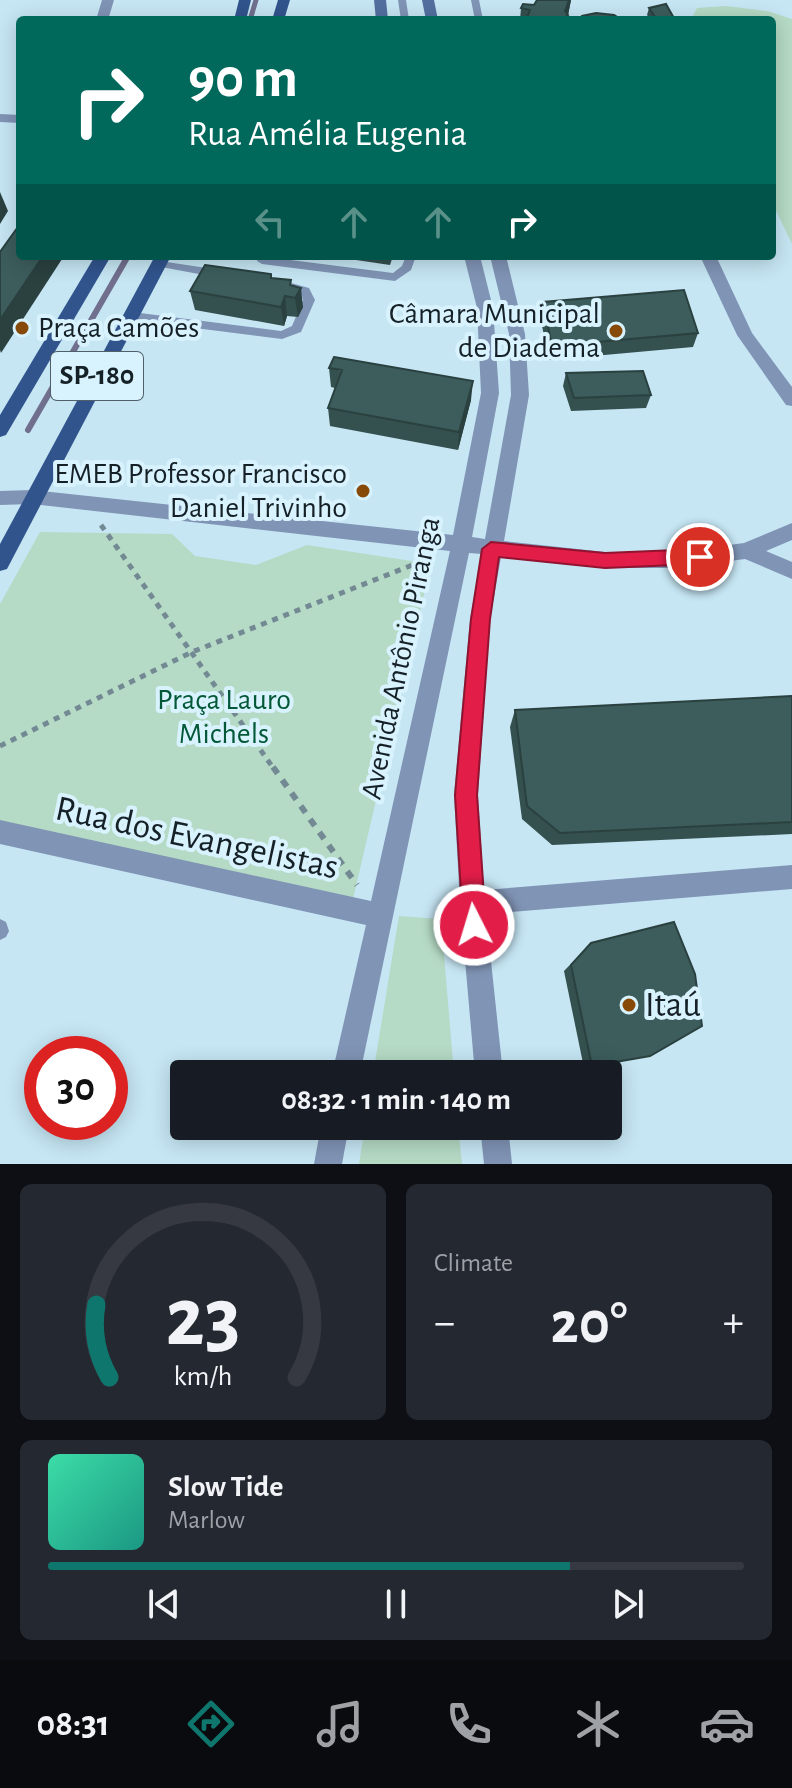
<!DOCTYPE html>
<meta charset="utf-8">
<style>
:root{--surface:#171b24;--page:#242831;--text:#f1f3f6;--muted:#9ea1a6;--line:#363941;--accent:#0f766e}
body{margin:0;font-family:"Alegreya Sans",sans-serif;background:var(--page);color:var(--text);height:100vh;display:flex;flex-direction:column;font-size:30px;white-space:nowrap}
*{box-sizing:border-box;margin:0}
p{font-size:26px;color:var(--muted)}
.icon{flex:none;width:44px;height:44px;fill:none;stroke:currentColor;stroke-width:2;stroke-linecap:round;stroke-linejoin:round}
.map{position:relative;height:1164px;overflow:hidden}
.drawer{display:flex;flex-direction:column;gap:20px;padding:20px;background:#0d0f14;flex:1}
.drawer>*{flex:none}
.top-card{position:absolute;left:16px;top:16px;width:760px;height:244px;border-radius:8px;box-shadow:0 4px 20px #0003;background:#00695c;color:#fff;overflow:hidden}
.speed{position:absolute;left:24px;top:1036px;display:flex;gap:16px;font-size:40px;font-weight:700;text-align:center}
.speed>*{display:grid;place-content:center;width:104px;height:104px;border-radius:50%;background:var(--surface);box-shadow:0 4px 20px #0003;line-height:1}
.speed .limit{border:12px solid #d22;background:#fff;color:#111}
.pin{position:absolute;display:grid;place-items:center;width:68px;height:68px;color:#fff;margin:-34px;border:4px solid #fff;border-radius:50%;box-shadow:0 2px 8px #0007}
.me{position:absolute;width:88px;margin:-44px;rotate:355deg;stroke-linejoin:round;filter:drop-shadow(0 0 6px #0008)}
.turn{display:flex;align-items:center;gap:28px;height:168px;padding:0 40px;font-size:36px}
.turn .icon{width:104px;height:104px;stroke-width:2.5}
.turn b{display:block;font-size:56px;line-height:68px}
.lanes{display:flex;align-items:center;height:76px;padding:0 40px;background:#0003;justify-content:center;gap:40px;direction:ltr}
.lanes .off{opacity:.35}
.big{font-size:60px;font-weight:700;line-height:1.1}
.drawer .tile{flex:1;display:flex;flex-direction:column;justify-content:center;gap:12px;min-width:0;padding:0 28px;border-radius:12px;background:var(--page)}
.drawer .dial{align-items:center;gap:0}
.dial svg{height:208px;overflow:visible;fill:none;stroke:var(--line);stroke-width:7;stroke-linecap:round;text-anchor:middle}
.dial text{fill:var(--text);stroke:none}
.song{display:flex;align-items:center;gap:24px}
.cover{width:96px;height:96px;border-radius:12px;background:linear-gradient(135deg,hsl(160 70% 55%),hsl(170 70% 35%))}
.played{height:8px;border-radius:4px;background:linear-gradient(90deg,var(--accent) 75%,var(--line) 75%)}
.keys{display:flex;justify-content:space-around;direction:ltr}
.heat{display:flex;justify-content:space-between;align-items:center;font-size:44px;direction:ltr}
.drawer .tiles{flex:1;display:grid;gap:20px;grid-template-columns:1fr 1fr}
.tile:last-child{grid-column:span 2}
.trip{position:absolute;left:170px;top:1060px;width:452px;height:80px;border-radius:8px;background:var(--surface);box-shadow:0 4px 20px #0003;font-weight:700;line-height:80px;text-align:center}
.menu{display:flex;height:128px;justify-content:space-around;align-items:center;background:#090b0e;color:var(--muted)}
.menu .icon{width:56px;height:56px}
.menu .selected{color:var(--accent)}
.menu b{font-size:36px;color:var(--text)}
.map>svg:first-child{display:block}
.green{fill:#b5dac5}
.lines{fill:none;stroke-linecap:round;stroke-linejoin:round}
.stream-far1{stroke:#716f8e;stroke-width:5}
.stream{stroke:#716f8e;stroke-width:6}
.path-far1{stroke:#738993;stroke-width:5;stroke-dasharray:6 6;stroke-linecap:butt}
.path{stroke:#738993;stroke-width:6;stroke-dasharray:8 8;stroke-linecap:butt}
.lane{fill:#8094b5;fill-rule:evenodd}
.street{fill:#8094b5;fill-rule:evenodd}
.secondary{fill:#526f9f;fill-rule:evenodd}
.primary{fill:#31548d;fill-rule:evenodd}
.wall{fill:#34504f}
.shaded-wall{fill:#2a4140}
.building{fill:#3c5d5c;stroke:#2a4140;stroke-width:2}
.route{fill:#e11d48;stroke:#92132f;stroke-width:2}
.poi-dot{fill:#874a08;stroke:#d8f2fe;stroke-width:3}
.labels{text-anchor:middle;dominant-baseline:central;stroke-width:8;stroke-linejoin:round;paint-order:stroke}
.shield{fill:#d8f2fe;stroke:#506068;stroke-width:2}
.shield-label{font-size:28px;font-weight:bold;fill:#152127}
.poi-label{font-size:30px;fill:#152127;stroke:#d8f2fe;text-anchor:end}
.street-label{font-size:30px;fill:#152127;stroke:#d8f2fe}
.park-label{font-size:30px;fill:#035837;stroke:#d8f2fe}
.near-street-label{font-size:36px;fill:#152127;stroke:#d8f2fe}
.near-poi-label{font-size:36px;fill:#152127;stroke:#d8f2fe;text-anchor:start}
</style>
<div class="map">
<svg width="792" height="1164" viewBox="0 0 792 1164">
<rect width="100%" height="100%" fill="#c6e6f4"/>
<!-- green -->
<g class="green">
<path d="M 726,6 L 767,11 L 792,19 L 792,244 L 772,202 L 772,20 L 691,20 L 697,8 Z"/>
<path d="M 40,532 L 172,534 L 195,556 L 256,565 L 307,545 L 431,564 L 353,899 L 0,834 L 0,604 Z"/>
<path d="M 399,916 L 441,919 L 454,1074 L 373,1074 Z"/>
<path d="M 365,1126 L 458,1126 L 462,1164 L 359,1164 Z"/>
</g>
<g class="lines">
<!-- stream-far1 -->
<path class="stream-far1" d="M 250,20 L 256,0"/>
<!-- stream -->
<path class="stream" d="M 28,430 L 128,256"/>
<!-- path-far1 -->
<g class="path-far1">
<path d="M 101,525 L 274,769"/>
<path d="M 0,746 L 192,652 L 420,562"/>
</g>
<!-- path -->
<path class="path" d="M 273,767 L 357,885"/>
<!-- lane -->
<g class="lane">
<path d="M 398,0 L 406,0 L 409,20 L 401,20 Z"/>
<path d="M 471,0 L 479,0 L 483,20 L 475,20 Z"/>
<path d="M 259,256 L 393,273 L 402,266 L 406,256 L 416,256 L 411,270 L 395,281 L 262,264 L 257,261 Z"/>
<path d="M 160,261 L 220,270 L 225,274 L 220,278 L 156,266 L 155,264 Z"/>
<path d="M 284,281 L 309,288 L 315,300 L 301,332 L 282,339 L 132,320 L 126,316 L 132,312 L 281,331 L 292,326 L 303,300 L 301,293 L 280,288 L 279,285 Z"/>
<path d="M 0,919 L 6,922 L 9,931 L 6,937 L 0,940 Z"/>
</g>
<!-- street -->
<g class="street">
<path d="M 102,0 L 114,0 L 108,20 L 96,20 Z"/>
<path d="M 0,114 L 20,115 L 20,123 L 0,122 Z"/>
<path d="M 464,256 L 480,256 L 493,308 L 499,393 L 472,537 L 485,539 L 511,395 L 509,334 L 490,256 L 506,256 L 525,334 L 529,395 L 504,541 L 605,552 L 677,552 L 744,543 L 792,523 L 792,540 L 766,551 L 792,562 L 792,579 L 745,559 L 677,568 L 605,568 L 501,557 L 490,619 L 478,795 L 484,890 L 792,865 L 792,889 L 486,914 L 503,1074 L 475,1074 L 460,903 L 454,795 L 470,619 L 482,554 L 469,553 L 360,1074 L 332,1074 L 366,925 L 0,844 L 0,820 L 371,901 L 450,551 L 32,504 L 0,505 L 0,491 L 32,490 L 453,535 L 481,393 L 477,308 Z"/>
<path d="M 700,256 L 716,256 L 752,333 L 792,387 L 792,406 L 786,405 L 737,335 Z"/>
<path d="M 321,1126 L 349,1126 L 342,1164 L 314,1164 Z"/>
<path d="M 480,1126 L 508,1126 L 512,1164 L 484,1164 Z"/>
</g>
<!-- secondary -->
<g class="secondary">
<path d="M 374,0 L 386,0 L 388,20 L 376,20 Z"/>
<path d="M 422,0 L 434,0 L 438,20 L 426,20 Z"/>
</g>
<!-- primary -->
<g class="primary">
<path d="M 239,0 L 251,0 L 246,20 L 234,20 Z"/>
<path d="M 278,0 L 290,0 L 284,20 L 272,20 Z"/>
<path d="M 95,256 L 111,256 L 6,435 L 0,437 L 0,415 Z"/>
<path d="M 155,256 L 171,256 L 7,569 L 0,571 L 0,544 Z"/>
</g>
</g>
<!-- wall -->
<g class="wall">
<path d="M 537,0 L 571,0 L 567,20 L 520,20 L 521,8 L 534,5 Z"/>
<path d="M 649,8 L 675,20 L 651,20 L 647,15 Z"/>
<path d="M 329,256 L 393,256 L 390,265 Z"/>
<path d="M 271,279 L 291,280 L 291,286 L 303,307 L 298,317 L 287,316 L 284,326 L 195,310 L 190,291 Z"/>
<path d="M 543,302 L 698,333 L 693,347 L 549,360 L 540,316 Z"/>
<path d="M 329,368 L 471,400 L 458,450 L 330,426 L 328,408 L 335,388 L 331,387 Z"/>
<path d="M 566,373 L 651,395 L 646,408 L 571,411 L 563,386 Z"/>
<path d="M 792,696 L 792,834 L 552,845 L 522,819 L 510,727 L 515,710 Z"/>
<path d="M 591,943 L 650,1056 L 584,1068 L 564,971 Z"/>
</g>
<!-- shaded-wall -->
<g class="shaded-wall">
<path d="M 569,0 L 571,0 L 567,20 L 561,20 Z"/>
<path d="M 0,192 L 8,211 L 0,224 Z"/>
<path d="M 43,256 L 64,256 L 1,353 L 0,350 L 0,320 Z"/>
<path d="M 301,288 L 303,307 L 298,317 L 295,298 Z"/>
<path d="M 285,296 L 287,316 L 284,326 L 281,307 Z"/>
<path d="M 473,381 L 471,400 L 458,450 L 459,432 Z"/>
</g>
<!-- building -->
<g class="building">
<path d="M 537,0 L 569,0 L 565,11 L 568,15 L 561,20 L 526,20 L 530,10 L 521,8 L 523,4 L 534,5 Z"/>
<path d="M 666,4 L 675,20 L 657,20 L 649,8 Z"/>
<path d="M 596,13 L 614,15 L 622,20 L 579,20 L 582,16 Z"/>
<path d="M 20,224 L 20,256 L 43,256 L 0,320 L 0,252 Z"/>
<path d="M 205,265 L 271,274 L 271,278 L 291,280 L 290,285 L 301,288 L 295,298 L 285,296 L 281,307 L 190,291 Z"/>
<path d="M 684,290 L 698,333 L 552,346 L 543,302 Z"/>
<path d="M 334,357 L 473,381 L 459,432 L 328,408 L 342,370 L 329,368 Z"/>
<path d="M 643,371 L 651,395 L 574,398 L 566,373 Z"/>
<path d="M 792,696 L 792,822 L 560,833 L 527,806 L 515,710 Z"/>
<path d="M 674,922 L 695,974 L 702,1026 L 650,1056 L 592,1066 L 571,965 L 591,943 Z"/>
</g>
<!-- route -->
<path class="route" d="M 491,542 L 605,553 L 700,549 L 709,557 L 700,564 L 605,568 L 499,557 L 490,619 L 477,795 L 486,925 L 482,933 L 474,937 L 466,933 L 463,925 L 455,795 L 471,619 L 482,549 Z"/>
<!-- markers -->
<g class="poi-dot">
<circle cx="22" cy="328" r="8"/>
<circle cx="616" cy="331" r="8"/>
<circle cx="363" cy="491" r="8"/>
<circle cx="629" cy="1005" r="8"/>
</g>
<g class="labels">
<!-- shield labels -->
<rect class="shield" x="51" y="352" width="92" height="48" rx="6"/>
<g class="shield-label">
<text x="97" y="376">SP-180</text>
</g>
<!-- poi labels -->
<g class="poi-label">
<text x="600" y="314">Câmara Municipal<tspan x="600" dy="34">de Diadema</tspan></text>
<text x="38" y="328" text-anchor="start">Praça Camões</text>
<text x="347" y="474">EMEB Professor Francisco<tspan x="347" dy="34">Daniel Trivinho</tspan></text>
</g>
<!-- street labels -->
<g class="street-label">
<text transform="translate(401 658) rotate(-78)">Avenida Antônio Piranga</text>
</g>
<!-- park labels -->
<g class="park-label">
<text x="224" y="700">Praça Lauro<tspan x="224" dy="34">Michels</tspan></text>
</g>
<!-- near-street labels -->
<g class="near-street-label">
<text transform="translate(197 838) rotate(12)">Rua dos Evangelistas</text>
</g>
<!-- near-poi labels -->
<g class="near-poi-label">
<text x="645" y="1005">Itaú</text>
</g>
</g>
</svg>
<div class="speed"><div class="limit">30</div></div>
<div class="pin" style="left:700px;top:557px;background:#d93025"><svg class="icon" aria-label="arrive" viewBox="0 0 24 24"><path d="M6 21V4h12l-3 4 3 4H6"/></svg></div>
<svg class="me" style="left:474px;top:925px" viewBox="-20 -20 40 40"><circle r="17" fill="#e11d48" stroke="#fff" stroke-width="3"/><path d="M0-11L8 9 0 5-8 9z" fill="#fff"/></svg>
<div class="trip">08:32 · 1 min · 140 m</div>
<div class="top-card">
<div class="turn"><svg class="icon" aria-label="right" viewBox="0 0 24 24"><path d="M7 20v-9h11M14 6l5 5-5 5"/></svg><div><b>90 m</b>Rua Amélia Eugenia</div></div>
<div class="lanes"><svg class="icon off" aria-label="left" viewBox="0 0 24 24"><path d="M17 20v-9H6M10 6l-5 5 5 5"/></svg><svg class="icon off" aria-label="ahead" viewBox="0 0 24 24"><path d="M12 20V5M6 11l6-6 6 6"/></svg><svg class="icon off" aria-label="ahead" viewBox="0 0 24 24"><path d="M12 20V5M6 11l6-6 6 6"/></svg><svg class="icon" aria-label="right" viewBox="0 0 24 24"><path d="M7 20v-9h11M14 6l5 5-5 5"/></svg></div>
</div>
</div>
<section class="drawer">
<div class="tiles">
<div class="tile dial"><svg viewBox="0 0 100 80">
<path d="M14 69A42 42 0 1 1 86 69"/>
<path d="M14 69A42 42 0 0 1 9 41" stroke="#0f766e"/>
<text x="50" y="56" font-size="32" font-weight="700">23</text>
<text x="50" y="72" font-size="11">km/h</text>
</svg></div>
<div class="tile"><p>Climate</p>
<div class="heat"><a>−</a><b class="big">20°</b><a>+</a></div>
</div>
<div class="tile">
<div class="song"><i class="cover"></i><div><b>Slow Tide</b><p>Marlow</p></div></div>
<div class="played"></div>
<div class="keys"><svg class="icon" aria-label="previous" viewBox="0 0 24 24"><path d="M18 5L8 12l10 7zM5 5v14"/></svg><svg class="icon" aria-label="pause" viewBox="0 0 24 24"><path d="M8 5v14M16 5v14"/></svg><svg class="icon" aria-label="next" viewBox="0 0 24 24"><path d="M6 5l10 7-10 7zM19 5v14"/></svg></div>
</div>
</div>
</section>
<nav class="menu">
<b>08:31</b>
<svg class="icon selected" aria-label="directions" viewBox="0 0 24 24"><path d="M12 3l9 9-9 9-9-9zM9 14v-3h6M13 9l2 2-2 2"/></svg>
<svg class="icon" aria-label="music" viewBox="0 0 24 24"><path d="M9 18V5l10-2v13"/><circle cx="6" cy="18" r="3"/><circle cx="16" cy="16" r="3"/></svg>
<svg class="icon" aria-label="phone" viewBox="0 0 24 24"><path d="M5 4h4l2 5-3 2q2 4 5 5l2-3 5 2v4C11 20 4 13 5 4z"/></svg>
<svg class="icon" aria-label="climate" viewBox="0 0 24 24"><path d="M12 3v18M4 7l16 10M4 17L20 7"/></svg>
<svg class="icon" aria-label="car" viewBox="0 0 24 24"><path d="M5 17H2v-5l4-1 3-4h7l3 4 3 1v5h-3M9 17h6M6 11h13"/><circle cx="7" cy="17" r="2"/><circle cx="17" cy="17" r="2"/></svg>
</nav>
